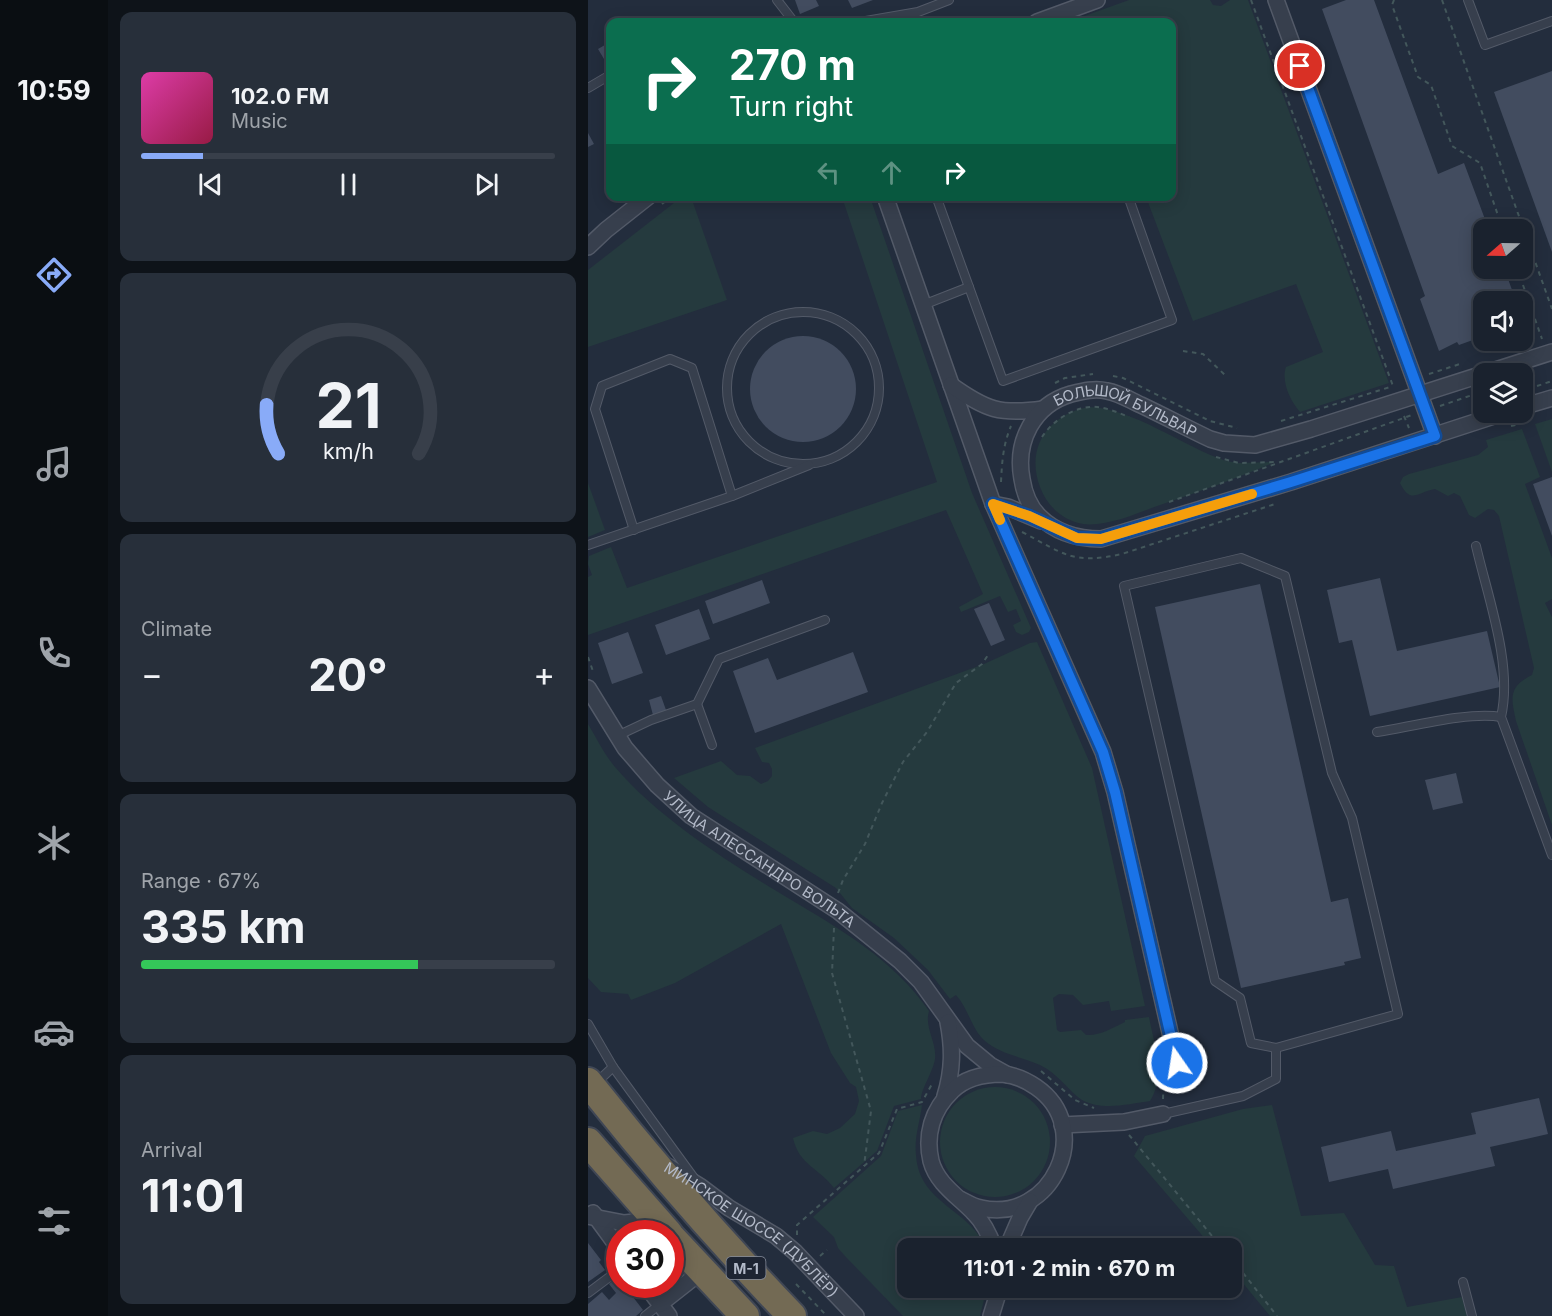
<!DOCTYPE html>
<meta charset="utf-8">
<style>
:root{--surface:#1a222e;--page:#272f3a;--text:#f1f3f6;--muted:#9fa4aa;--line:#383f4a;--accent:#89abf8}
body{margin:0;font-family:Inter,sans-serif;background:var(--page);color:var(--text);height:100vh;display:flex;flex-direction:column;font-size:22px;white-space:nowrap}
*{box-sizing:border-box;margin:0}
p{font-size:20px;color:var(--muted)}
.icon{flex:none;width:33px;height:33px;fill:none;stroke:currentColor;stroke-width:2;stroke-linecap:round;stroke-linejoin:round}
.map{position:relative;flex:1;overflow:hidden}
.sheet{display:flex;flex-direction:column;gap:12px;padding:12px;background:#0e1319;width:480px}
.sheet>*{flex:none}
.hud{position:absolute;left:18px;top:18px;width:570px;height:183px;border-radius:12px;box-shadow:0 3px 15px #0003,0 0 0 2px var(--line);background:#0b6e4f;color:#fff;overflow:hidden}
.needle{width:39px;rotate:250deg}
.buttons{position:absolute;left:885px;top:219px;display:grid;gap:12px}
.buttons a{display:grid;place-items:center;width:60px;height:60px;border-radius:12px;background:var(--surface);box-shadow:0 3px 15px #0003,0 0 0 2px var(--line);font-size:30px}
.speed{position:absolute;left:18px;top:1220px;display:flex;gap:12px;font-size:30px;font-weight:700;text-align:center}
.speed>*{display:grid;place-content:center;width:78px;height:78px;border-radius:50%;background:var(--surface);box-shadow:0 3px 15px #0003,0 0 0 2px var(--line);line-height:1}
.speed .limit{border:9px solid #d22;background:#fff;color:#111}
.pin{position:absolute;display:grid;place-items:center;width:51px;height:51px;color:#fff;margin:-26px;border:3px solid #fff;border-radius:50%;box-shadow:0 2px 6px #0007}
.me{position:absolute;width:66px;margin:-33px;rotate:347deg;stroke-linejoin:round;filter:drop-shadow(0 0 4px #0008)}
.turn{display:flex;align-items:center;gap:21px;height:126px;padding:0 24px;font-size:27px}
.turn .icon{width:78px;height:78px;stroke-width:2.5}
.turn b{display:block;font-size:42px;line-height:51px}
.lanes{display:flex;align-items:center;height:57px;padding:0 24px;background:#0003;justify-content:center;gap:30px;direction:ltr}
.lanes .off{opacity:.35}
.big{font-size:45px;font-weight:700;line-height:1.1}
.sheet .widget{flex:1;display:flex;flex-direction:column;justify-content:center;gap:9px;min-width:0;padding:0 21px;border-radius:12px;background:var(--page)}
.sheet .dial{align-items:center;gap:0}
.dial svg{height:156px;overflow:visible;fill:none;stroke:var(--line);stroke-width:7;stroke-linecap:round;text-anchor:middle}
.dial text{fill:var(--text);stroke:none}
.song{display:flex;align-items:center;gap:18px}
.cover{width:72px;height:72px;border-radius:9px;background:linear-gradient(135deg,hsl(320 70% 55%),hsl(340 70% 35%))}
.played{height:6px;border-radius:3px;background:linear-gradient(90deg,var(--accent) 15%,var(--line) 15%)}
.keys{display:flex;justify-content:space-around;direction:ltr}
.heat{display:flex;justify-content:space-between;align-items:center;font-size:33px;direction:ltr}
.charge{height:9px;border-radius:4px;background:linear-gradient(90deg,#34c759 67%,var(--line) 0)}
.trip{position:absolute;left:309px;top:1238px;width:345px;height:60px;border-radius:12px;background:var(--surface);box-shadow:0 3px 15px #0003,0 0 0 2px var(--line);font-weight:700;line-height:60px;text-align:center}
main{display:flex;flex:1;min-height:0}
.dock{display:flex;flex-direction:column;width:108px;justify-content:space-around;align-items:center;background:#0a0e12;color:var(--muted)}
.dock .icon{width:42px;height:42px}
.dock .selected{color:var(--accent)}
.dock b{font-size:27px;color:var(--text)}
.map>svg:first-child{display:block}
.green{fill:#253a3e}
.building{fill:#424c5f}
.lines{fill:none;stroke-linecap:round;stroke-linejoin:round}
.lane-casing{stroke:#535a68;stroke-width:10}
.street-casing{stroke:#535a68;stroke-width:18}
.highway-casing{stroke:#404755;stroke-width:32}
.path{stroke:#43575b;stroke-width:2;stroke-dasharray:4.5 4.5;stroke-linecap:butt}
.lane{stroke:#373f4d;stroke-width:8}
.street{stroke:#373f4d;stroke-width:15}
.highway{stroke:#736a54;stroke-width:28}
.route-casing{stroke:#114b97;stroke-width:15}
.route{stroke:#1a73e8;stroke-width:10}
.slow{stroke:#f59e0b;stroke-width:10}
.labels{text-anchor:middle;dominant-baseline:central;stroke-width:6;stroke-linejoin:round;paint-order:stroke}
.shield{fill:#1d2432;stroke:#868d9c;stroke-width:1.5}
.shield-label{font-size:14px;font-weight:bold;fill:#b3bac9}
.street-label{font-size:15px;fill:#b3bac9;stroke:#1d2432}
</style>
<main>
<nav class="dock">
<b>10:59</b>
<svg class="icon selected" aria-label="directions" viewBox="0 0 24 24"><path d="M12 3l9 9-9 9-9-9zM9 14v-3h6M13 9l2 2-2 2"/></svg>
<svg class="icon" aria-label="music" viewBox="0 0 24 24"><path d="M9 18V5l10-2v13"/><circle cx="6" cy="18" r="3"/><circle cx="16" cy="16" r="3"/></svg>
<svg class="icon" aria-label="phone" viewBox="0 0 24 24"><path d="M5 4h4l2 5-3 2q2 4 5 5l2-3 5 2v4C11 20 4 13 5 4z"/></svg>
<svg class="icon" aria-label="climate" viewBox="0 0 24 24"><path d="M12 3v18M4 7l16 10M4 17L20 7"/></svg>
<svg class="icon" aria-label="car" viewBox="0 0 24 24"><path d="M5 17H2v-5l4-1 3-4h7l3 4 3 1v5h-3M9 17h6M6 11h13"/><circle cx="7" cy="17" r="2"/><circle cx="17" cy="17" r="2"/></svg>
<svg class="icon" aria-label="filters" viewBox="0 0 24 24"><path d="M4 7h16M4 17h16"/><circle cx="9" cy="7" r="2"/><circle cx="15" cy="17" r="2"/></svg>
</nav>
<section class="sheet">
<div class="widget">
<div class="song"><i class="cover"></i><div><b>102.0 FM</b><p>Music</p></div></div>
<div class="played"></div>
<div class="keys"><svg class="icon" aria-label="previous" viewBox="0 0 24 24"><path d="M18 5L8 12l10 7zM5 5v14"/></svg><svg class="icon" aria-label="pause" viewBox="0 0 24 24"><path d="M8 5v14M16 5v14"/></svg><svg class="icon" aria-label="next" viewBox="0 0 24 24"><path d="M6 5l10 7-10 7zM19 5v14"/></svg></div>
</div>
<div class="widget dial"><svg viewBox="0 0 100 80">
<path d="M14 69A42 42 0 1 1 86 69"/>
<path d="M14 69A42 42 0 0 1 8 44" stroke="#89abf8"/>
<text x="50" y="56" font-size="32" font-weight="700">21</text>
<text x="50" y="72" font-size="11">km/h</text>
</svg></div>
<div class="widget"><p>Climate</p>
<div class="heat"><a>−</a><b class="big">20°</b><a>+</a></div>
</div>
<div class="widget"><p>Range · 67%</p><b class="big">335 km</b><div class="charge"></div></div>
<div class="widget"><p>Arrival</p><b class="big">11:01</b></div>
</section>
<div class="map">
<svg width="964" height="1316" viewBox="0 0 964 1316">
<rect width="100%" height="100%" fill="#232d3d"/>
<!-- green -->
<g class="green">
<path d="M 541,0 L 622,0 L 625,5 L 633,6 L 642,0 L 660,0 L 801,383 L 712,412 C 702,401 693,381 698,367 L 735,352 L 708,284 L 605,321 L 558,197 L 584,196 L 584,22 L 480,22 Z"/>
<path d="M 95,196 L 103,197 L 139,300 L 0,347 L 0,270 Z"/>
<path d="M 254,197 L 282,197 L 384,493 L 440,621 L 443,628 L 441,632 L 434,635 L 428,632 L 425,625 L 433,621 L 428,609 L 420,612 L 412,596 L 373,612 L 371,607 L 395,594 L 358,510 L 0,635 L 0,577 L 4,575 L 0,564 L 1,556 L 23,547 L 39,588 L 349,482 Z"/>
<path d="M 501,407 C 545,408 596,447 638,461 L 651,463 L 687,462 C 650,478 613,491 575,504 C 551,512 521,527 495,524 C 474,520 459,506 452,487 C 437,447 461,414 501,407 Z"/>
<path d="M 964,419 L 964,472 L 947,424 Z"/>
<path d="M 934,429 L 952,477 L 937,484 L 964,558 L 964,599 L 957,603 L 964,617 L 964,825 L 928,721 C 923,698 920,687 944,675 L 946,668 L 911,516 L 906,510 L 900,509 L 887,518 L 881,515 L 872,496 L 866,493 L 860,496 L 847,489 C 829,492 823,505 812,483 L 815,477 L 821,474 L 890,455 L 900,447 L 898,440 Z"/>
<path d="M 0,483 L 17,530 L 0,537 Z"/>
<path d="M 449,642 L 504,768 L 557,1006 L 523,1011 L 521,1001 L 495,1005 L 485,995 L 471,994 L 465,998 L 469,1030 L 472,1032 L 493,1030 L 498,1035 C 512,1036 524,1028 537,1022 L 537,1020 L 561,1017 C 566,1044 578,1076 562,1101 C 541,1104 514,1111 494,1100 C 480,1091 471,1074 452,1065 C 434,1057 412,1054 397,1041 C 384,1030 380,1008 368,995 L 362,999 L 340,970 L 306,938 L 264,908 L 248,888 L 120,807 L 86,778 L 133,761 L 149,775 L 162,776 L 173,784 L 180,781 L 184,776 L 184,769 L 181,763 L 174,762 L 167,748 L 396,664 L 442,643 Z"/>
<path d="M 0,724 C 9,739 16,754 27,767 C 71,819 142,863 200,898 C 252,929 306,960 341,1011 C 336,1028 349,1042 347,1059 C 345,1072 333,1089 333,1099 L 306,1106 L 289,1151 L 246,1188 C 231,1168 211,1165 205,1138 L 225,1131 L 239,1134 L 252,1128 L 267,1114 L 271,1101 L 268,1087 L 262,1083 L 243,1053 L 193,924 L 87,983 L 43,1000 L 40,994 L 13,992 L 0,978 Z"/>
<circle cx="407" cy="1142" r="55"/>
<path d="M 334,1105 C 332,1122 326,1137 328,1155 C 331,1204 381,1208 398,1248 L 320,1248 L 320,1287 L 399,1287 L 392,1316 L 315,1316 L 257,1256 L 250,1248 L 246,1237 L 225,1217 L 293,1156 L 310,1111 Z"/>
<path d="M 684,1105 L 713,1216 L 756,1213 L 787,1265 L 806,1266 L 819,1307 L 874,1297 L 879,1316 L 682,1316 L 644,1270 L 644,1248 L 625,1248 L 546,1156 L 557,1136 L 655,1109 Z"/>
</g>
<!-- building -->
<g class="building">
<path d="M 207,0 L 228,0 L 231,6 L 212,14 Z"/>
<path d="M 260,0 L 285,0 L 264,8 Z"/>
<path d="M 758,0 L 786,0 L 850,174 L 876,163 L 901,230 L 896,230 L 896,268 L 916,268 L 927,298 L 926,302 L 896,302 L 896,336 L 871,345 L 869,342 L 851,351 L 832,299 L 837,296 L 734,9 Z"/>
<path d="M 22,42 L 22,62 L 19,64 L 10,49 Z"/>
<path d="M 964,71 L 964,252 L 906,92 Z"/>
<path d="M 0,133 L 6,144 L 0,147 Z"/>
<path d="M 939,245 L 943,256 L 937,258 L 934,247 Z"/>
<circle cx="215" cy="389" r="53"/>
<path d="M 964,477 L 964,536 L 945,484 Z"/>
<path d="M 792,578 L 809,651 L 899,631 L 912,687 L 782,716 L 764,640 L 751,643 L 739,590 Z"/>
<path d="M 174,580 L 182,603 L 125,624 L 117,601 Z"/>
<path d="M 672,584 L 743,902 L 760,898 L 773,958 L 756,962 L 757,965 L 653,988 L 567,607 Z"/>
<path d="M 401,603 L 417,640 L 403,646 L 386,609 Z"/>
<path d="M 111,609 L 122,639 L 78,655 L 67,625 Z"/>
<path d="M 40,632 L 55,673 L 24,684 L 10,643 Z"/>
<path d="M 265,652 L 280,692 L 167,733 L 145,671 L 180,658 L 189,680 Z"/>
<path d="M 73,696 L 78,710 L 65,715 L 61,700 Z"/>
<path d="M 868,773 L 875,803 L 845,810 L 837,780 Z"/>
<path d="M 951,1098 L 960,1134 L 902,1147 L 907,1166 L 805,1189 L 800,1169 L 741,1182 L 733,1147 L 803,1131 L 808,1151 L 888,1134 L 883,1113 Z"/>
<path d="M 0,1243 L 13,1260 L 11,1262 L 17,1270 L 0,1282 Z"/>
<path d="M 30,1277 L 32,1284 L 35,1284 L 55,1310 L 48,1316 L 0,1316 L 0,1304 L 14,1292 L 21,1300 L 28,1293 L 21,1284 Z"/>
</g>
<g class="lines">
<!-- lane casing -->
<g class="lane-casing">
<g id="lane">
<path d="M 189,0 L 206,22"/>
<path d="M 880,0 L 897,45 L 964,21"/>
<path d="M 272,22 L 330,12 L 361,0"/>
<path d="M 0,88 L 22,75"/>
<path d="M 348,196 L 415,381 L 584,320 L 540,196"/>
<path d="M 335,305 L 381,287"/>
<circle cx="215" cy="388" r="76"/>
<path d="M 46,530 L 7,409 L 14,386 L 82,359 L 104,368 L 144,496"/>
<path d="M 0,545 L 144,496 L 221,465"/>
<path d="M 888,546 C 900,598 925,665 913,717 L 964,855"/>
<path d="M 109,704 L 124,745"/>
<path d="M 789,732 C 822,727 882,711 913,717"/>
<path d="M 29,736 L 63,720 L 109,704 L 131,659 L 237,620"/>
<path d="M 0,1024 L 25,1067 L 7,1084"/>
<path d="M 25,1067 L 106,1178"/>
<path d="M 575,1114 L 655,1096 L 688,1079 L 688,1048 L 810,1014 L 764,818 L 744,773 L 697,576 L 653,558 L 536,586 L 627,981 L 652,998 L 663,1043 L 688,1048"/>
<path d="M 875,1282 L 884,1316"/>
<path d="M 0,1293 L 32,1269"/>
<path d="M 57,1316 L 72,1304"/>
</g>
</g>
<!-- street casing -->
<g class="street-casing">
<g id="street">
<path d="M 688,0 L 847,436"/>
<path d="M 449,22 L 509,0"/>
<path d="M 297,196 L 405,504 L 515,752 L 527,792 L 589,1063"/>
<path d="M 0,247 L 18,230 L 61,196"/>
<path d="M 363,385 C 398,410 412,415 455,409"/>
<path d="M 934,407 L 964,398"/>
<path id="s1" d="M 918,412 L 703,482 L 513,539 C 490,539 468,533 451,516 C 441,506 436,492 434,479 C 427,442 445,405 483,394 C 495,391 507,388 519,391 C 531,393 542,400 553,405 C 576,416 599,428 622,439 L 636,443 L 667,445 L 723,429 L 964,352"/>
<path d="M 405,504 L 420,507 L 453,521"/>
<path id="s2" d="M 0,688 L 37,748 L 69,785 L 103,816 L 250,911 L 312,961 L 333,982 L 379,1046 L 402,1065 L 420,1075"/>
<path d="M 357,1096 C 365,1070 365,1048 360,1022"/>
<path d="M 474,1125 L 536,1122 L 575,1114"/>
<path id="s3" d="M 79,1166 L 113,1187 L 141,1208 L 188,1236 L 207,1252 L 268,1316"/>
<path d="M 372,1199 C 378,1202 386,1207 393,1208 C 464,1224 508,1128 448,1087 C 438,1080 426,1075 414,1074 C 396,1074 377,1078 364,1091 C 344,1110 337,1135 343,1161 C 349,1184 371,1197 386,1213 C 395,1222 402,1236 406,1248"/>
<path d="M 5,1213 L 32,1250"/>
<path d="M 0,1216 L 36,1223 L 68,1220"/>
<path d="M 419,1248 L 432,1218 L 442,1201"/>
<path d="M 57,1284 L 81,1316"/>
<path d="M 72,1304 L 114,1271"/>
<path d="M 403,1316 L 412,1287"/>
</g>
</g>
<!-- highway casing -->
<g class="highway-casing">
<g id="highway">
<path d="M 0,1082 C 64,1163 132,1241 204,1316"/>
<path d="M 0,1142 L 80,1233"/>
<path d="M 82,1236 L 157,1316"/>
</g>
</g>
<!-- path -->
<g class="path">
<path d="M 663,0 L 805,386"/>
<path d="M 806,0 L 804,5 L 830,77 L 843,85 L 864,146 L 892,163 L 915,230"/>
<path d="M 854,0 L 964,309"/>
<path d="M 421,22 L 435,17"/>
<path d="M 74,204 L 84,196"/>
<path d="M 929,268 L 954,339"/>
<path d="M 595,351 L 615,354 L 638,376"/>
<path d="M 841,374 L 875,363"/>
<path d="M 525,376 L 535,378 L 622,421 L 649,428"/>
<path d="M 467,383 L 477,378 L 505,374"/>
<path d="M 949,386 L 964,381"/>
<path d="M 852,406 L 896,391"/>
<path d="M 816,416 L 821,428"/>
<path d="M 693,421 L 802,387"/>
<path d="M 923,426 L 935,423"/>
<path d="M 454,437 C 465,420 488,405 509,407 C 520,408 531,413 541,417"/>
<path d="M 628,457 L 651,463 L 687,462"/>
<path d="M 413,482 C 414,462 415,445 423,426"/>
<path d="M 581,502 L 824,415"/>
<path d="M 434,532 C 476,554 485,565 534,554 L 687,504"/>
<path d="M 0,657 L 6,674"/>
<path d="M 250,893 L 255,880 L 277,844 L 294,803 L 315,762 L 339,732 L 368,683 L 394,664 L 400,655"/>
<path d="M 246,928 L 244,973 L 283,1111 L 276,1166"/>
<path d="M 453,1071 L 487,1100 L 506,1108"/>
<path d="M 575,1099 L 576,1069"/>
<path d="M 541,1135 L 634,1248"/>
<path d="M 209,1235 L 209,1225 L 291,1153 L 309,1109 L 334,1102 L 344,1084"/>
<path d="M 232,1256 L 239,1250"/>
<path d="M 644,1259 L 689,1316"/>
<path d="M 208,1284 L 239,1316"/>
</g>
<!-- lane -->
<use href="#lane" class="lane"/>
<!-- street -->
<use href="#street" class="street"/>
<!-- highway -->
<use href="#highway" class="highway"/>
</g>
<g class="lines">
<!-- route casing -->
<g class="route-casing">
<path id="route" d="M 589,1063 L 527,792 L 515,752 L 405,504 L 441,516 L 489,538 L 513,539 L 703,482 L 847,436 L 712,66"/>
</g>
<!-- route -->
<use href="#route" class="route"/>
<!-- slow -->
<path class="slow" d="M 412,520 L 405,504 L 441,516 L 489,538 L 513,539 L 664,494"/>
</g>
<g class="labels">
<!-- shield labels -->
<rect class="shield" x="138.5" y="1257" width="39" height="22" rx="4.5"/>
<g class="shield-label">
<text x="158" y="1268">М-1</text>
</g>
<!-- street labels -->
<g class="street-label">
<text stroke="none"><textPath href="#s1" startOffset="700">БОЛЬШОЙ БУЛЬВАР</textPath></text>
<text stroke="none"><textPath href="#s2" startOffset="246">УЛИЦА АЛЕССАНДРО ВОЛЬТА</textPath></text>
<text stroke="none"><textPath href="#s3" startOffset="106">МИНСКОЕ ШОССЕ (ДУБЛЁР)</textPath></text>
</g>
</g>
</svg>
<div class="buttons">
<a><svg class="needle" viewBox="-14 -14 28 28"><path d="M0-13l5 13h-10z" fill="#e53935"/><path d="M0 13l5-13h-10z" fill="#9fa4aa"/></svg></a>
<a><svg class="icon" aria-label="sound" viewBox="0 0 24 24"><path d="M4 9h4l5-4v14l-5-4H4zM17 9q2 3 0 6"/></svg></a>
<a><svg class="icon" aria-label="layers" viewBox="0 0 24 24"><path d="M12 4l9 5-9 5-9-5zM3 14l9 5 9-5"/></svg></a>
</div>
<div class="speed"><div class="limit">30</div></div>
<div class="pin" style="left:712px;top:66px;background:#d93025"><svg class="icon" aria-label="arrive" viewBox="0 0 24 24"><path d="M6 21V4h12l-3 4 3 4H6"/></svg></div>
<svg class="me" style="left:589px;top:1063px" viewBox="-20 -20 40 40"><circle r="17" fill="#1a73e8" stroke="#fff" stroke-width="3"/><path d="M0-11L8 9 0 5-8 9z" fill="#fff"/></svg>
<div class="trip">11:01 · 2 min · 670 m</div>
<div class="hud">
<div class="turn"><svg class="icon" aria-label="right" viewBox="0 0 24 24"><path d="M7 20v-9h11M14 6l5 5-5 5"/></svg><div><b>270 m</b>Turn right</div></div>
<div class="lanes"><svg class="icon off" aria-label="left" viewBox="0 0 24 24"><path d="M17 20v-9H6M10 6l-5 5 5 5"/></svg><svg class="icon off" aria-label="ahead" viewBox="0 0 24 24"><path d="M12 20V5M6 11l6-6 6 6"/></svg><svg class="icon" aria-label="right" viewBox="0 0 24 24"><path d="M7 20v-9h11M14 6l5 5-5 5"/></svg></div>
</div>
</div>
</main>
